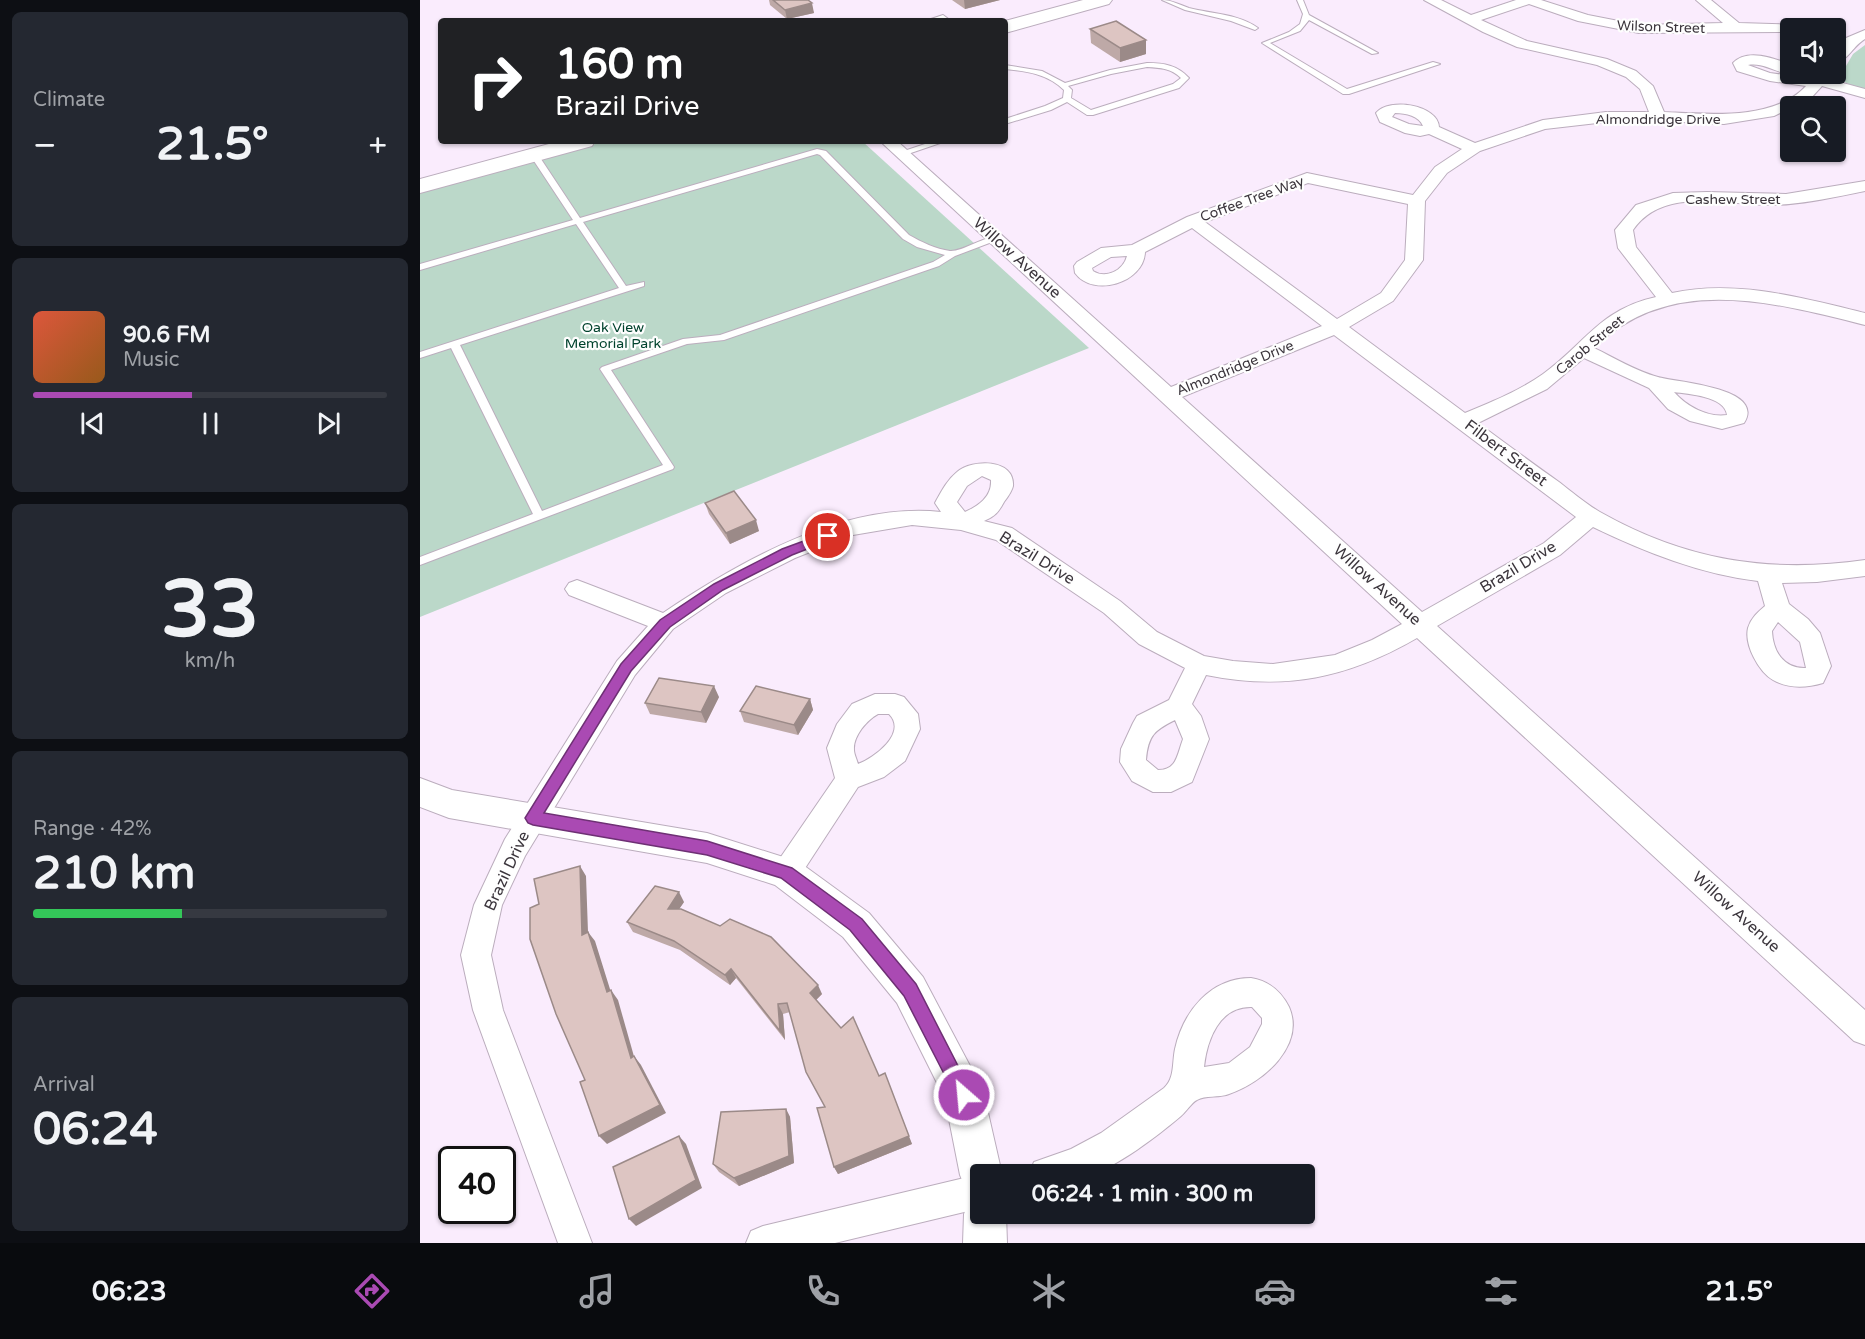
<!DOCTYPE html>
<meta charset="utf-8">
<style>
:root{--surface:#171b24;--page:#242831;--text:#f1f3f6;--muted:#9ea1a6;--line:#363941;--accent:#aa4ab3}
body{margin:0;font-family:"Varela Round",sans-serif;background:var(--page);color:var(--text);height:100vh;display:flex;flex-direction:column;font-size:22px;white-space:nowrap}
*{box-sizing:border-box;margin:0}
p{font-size:20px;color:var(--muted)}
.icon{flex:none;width:33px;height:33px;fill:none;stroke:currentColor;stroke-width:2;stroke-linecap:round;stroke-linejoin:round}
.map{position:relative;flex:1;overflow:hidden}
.side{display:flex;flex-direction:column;gap:12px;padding:12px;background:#0d0f14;width:420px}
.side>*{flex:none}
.guide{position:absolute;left:18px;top:18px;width:570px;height:126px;border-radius:6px;box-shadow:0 2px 4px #0004;background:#202124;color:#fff;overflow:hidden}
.controls{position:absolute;left:1360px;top:18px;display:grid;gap:12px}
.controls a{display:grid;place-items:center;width:66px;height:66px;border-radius:6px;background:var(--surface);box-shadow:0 2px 4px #0004;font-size:30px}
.speed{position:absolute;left:18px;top:1146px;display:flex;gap:12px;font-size:30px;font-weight:700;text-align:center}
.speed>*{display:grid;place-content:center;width:78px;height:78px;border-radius:50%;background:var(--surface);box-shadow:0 2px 4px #0004;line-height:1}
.speed .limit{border:3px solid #111;border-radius:9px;background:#fff;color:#111}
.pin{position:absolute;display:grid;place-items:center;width:51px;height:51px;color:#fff;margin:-26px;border:3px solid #fff;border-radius:50%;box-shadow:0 2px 6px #0007}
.me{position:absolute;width:66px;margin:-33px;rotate:333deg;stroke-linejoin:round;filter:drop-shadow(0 0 4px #0008)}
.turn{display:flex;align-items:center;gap:21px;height:126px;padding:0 18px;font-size:27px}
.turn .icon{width:78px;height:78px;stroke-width:2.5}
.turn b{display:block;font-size:42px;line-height:51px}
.big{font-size:45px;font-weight:800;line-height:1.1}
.side .widget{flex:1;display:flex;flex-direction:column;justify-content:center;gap:9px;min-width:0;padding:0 21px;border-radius:9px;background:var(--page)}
.side .dial{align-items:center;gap:0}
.dial b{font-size:78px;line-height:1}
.song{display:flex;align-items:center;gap:18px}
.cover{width:72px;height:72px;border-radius:9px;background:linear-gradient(135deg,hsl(10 70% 55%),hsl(30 70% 35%))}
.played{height:6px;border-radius:3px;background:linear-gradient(90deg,var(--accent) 45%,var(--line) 45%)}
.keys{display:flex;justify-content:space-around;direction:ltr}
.heat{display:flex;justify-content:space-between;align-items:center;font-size:33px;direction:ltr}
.charge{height:9px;border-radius:4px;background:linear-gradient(90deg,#34c759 42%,var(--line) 0)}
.trip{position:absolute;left:550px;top:1164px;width:345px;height:60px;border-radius:6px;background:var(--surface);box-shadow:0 2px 4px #0004;font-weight:800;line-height:60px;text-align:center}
.tab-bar{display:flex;height:96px;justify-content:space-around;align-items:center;background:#090b0e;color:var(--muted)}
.tab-bar .icon{width:42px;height:42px}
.tab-bar .active{color:var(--accent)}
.tab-bar b{font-size:27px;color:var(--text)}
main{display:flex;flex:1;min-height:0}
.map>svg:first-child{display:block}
.green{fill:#bbd8c9}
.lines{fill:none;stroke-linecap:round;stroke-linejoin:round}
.service-casing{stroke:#bbadbd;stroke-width:2}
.minor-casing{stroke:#bbadbd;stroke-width:2}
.tertiary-casing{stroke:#bbadbd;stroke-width:2}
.secondary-casing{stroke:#bbadbd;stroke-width:2}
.service{fill:#fff;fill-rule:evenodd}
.minor{fill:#fff;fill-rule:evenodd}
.tertiary{fill:#fff;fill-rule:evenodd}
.secondary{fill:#fff;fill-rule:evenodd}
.wall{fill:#bea9a7}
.shaded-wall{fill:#9b8a88}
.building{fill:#ddc5c2;stroke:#9b8a88;stroke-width:1.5}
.route{fill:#aa4ab3;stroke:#6e3074;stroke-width:1.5}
.labels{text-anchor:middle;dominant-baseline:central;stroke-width:4.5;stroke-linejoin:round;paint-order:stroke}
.far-street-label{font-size:14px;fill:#3b353c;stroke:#fefefe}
.far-park-label{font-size:14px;fill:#01422d;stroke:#fefefe}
.street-label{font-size:16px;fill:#3b353c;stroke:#fefefe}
</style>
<main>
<section class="side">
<div class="widget"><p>Climate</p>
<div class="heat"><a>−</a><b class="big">21.5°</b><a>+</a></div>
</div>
<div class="widget">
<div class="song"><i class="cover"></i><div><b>90.6 FM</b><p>Music</p></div></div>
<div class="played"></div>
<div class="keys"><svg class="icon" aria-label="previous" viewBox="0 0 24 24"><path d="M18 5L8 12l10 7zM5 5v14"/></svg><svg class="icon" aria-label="pause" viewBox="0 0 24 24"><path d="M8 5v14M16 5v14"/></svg><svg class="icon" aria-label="next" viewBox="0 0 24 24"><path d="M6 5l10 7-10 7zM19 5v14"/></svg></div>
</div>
<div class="widget dial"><b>33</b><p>km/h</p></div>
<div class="widget"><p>Range · 42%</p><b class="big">210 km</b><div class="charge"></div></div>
<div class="widget"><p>Arrival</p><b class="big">06:24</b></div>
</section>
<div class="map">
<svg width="1445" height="1243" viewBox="0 0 1445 1243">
<rect width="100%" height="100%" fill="#faecfd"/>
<!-- green -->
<g class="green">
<path d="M 1445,45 L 1445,89 L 1428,84 L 1419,78 L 1433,54 Z"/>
<path d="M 186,141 L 442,141 L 669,348 L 0,617 L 0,192 Z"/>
</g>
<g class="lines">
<!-- service casing -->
<g class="service-casing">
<g id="service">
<path d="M 742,0 C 752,0 760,5 769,8 C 792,14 819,14 838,28 L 835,30 L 811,21 L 765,10 Z"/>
<path d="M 877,0 L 883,0 L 889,15 L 958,53 L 952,54 L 889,20 L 880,31 L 850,43 L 927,89 L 1013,62 L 1020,64 L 929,94 L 923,94 L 842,43 L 869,32 L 880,24 L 883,14 Z"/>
<path d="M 523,15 L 531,21 L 522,19 L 505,21 Z"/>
<path d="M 727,63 C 744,63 757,65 769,78 L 759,88 L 673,115 L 667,115 L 647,102 L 631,110 L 585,124 L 585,119 L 625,106 L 643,98 L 644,90 C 628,74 607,71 585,69 L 585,65 L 622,71 L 645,83 L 690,70 ZM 727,67 C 741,68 751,68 761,78 L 753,84 L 671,110 L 651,98 L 652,90 L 648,86 L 691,74 Z"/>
<path d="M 514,141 L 526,141 L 485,155 L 478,153 Z"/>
<path d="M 397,149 L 406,151 L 489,235 C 501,242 516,249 530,251 C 544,252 569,232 580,239 L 535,256 L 519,266 L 304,340 L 267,344 L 191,370 L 254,467 L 253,469 L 0,565 L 0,557 L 113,514 L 31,348 L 0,358 L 0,352 L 199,288 L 156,224 L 0,270 L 0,264 L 153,220 L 110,155 L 111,153 L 117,153 L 160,218 ZM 397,154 L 400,155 L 483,239 L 497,247 L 525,255 L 513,262 L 300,335 L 263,339 L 182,367 L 180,369 L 243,465 L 122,511 L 40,345 L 224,286 L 224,282 L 206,286 L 163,222 Z"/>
</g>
</g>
<!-- minor casing -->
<g class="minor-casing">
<g id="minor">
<path d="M 1004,0 L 1021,0 L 1051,15 L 1096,0 L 1121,0 L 1168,15 L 1219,25 L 1303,23 L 1276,0 L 1291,0 L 1319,23 L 1382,25 L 1384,28 L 1371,28 L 1371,32 L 1219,33 L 1158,21 L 1109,4 L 1061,20 L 1107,41 L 1187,59 L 1216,71 L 1233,86 L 1244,112 C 1287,114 1354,121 1386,86 L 1350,81 L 1317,71 L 1313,63 C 1327,48 1354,58 1371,65 L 1371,74 L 1374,74 C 1358,75 1345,62 1328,65 L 1350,73 L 1379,77 L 1383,74 L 1412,74 L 1408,79 L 1445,89 L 1445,98 L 1402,86 L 1391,98 L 1354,116 L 1304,124 L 1238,121 L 1186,122 L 1125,129 L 1060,151 L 1027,173 L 1005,201 L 1003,260 L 973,301 L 929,327 L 1045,413 C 1072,402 1099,391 1123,374 C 1165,344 1180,309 1236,297 L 1198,248 L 1195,230 L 1216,205 L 1253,193 L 1287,192 L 1366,194 L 1445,181 L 1445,191 C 1415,197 1385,204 1354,205 C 1308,206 1244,185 1213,230 L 1216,247 L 1252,293 C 1316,279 1383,298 1445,313 L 1445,325 C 1353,302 1249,273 1174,348 C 1195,358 1215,371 1238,377 C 1253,382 1347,387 1324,423 L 1302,429 L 1270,421 L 1248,409 L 1229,388 L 1164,358 L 1127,389 L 1058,423 C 1085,443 1112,463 1139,482 C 1152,492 1166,504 1180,512 C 1265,560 1349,574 1445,560 L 1445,576 L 1397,582 L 1362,583 L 1369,604 L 1388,619 L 1400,633 L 1411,666 L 1403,683 C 1386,688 1369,689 1353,680 C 1339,672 1324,645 1328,628 C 1331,618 1338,612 1345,606 L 1338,581 C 1280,574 1225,552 1173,527 L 1140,555 L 1017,626 L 1445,1010 L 1445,1045 L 1434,1041 L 997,638 C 928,678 865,691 786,675 L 772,704 L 781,716 L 789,739 L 772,782 L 751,792 L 733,792 L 712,781 L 700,762 L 701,749 L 713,723 L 717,716 L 749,700 L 765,668 L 719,644 L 684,613 L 576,540 L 541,530 L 492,525 L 433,535 L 375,558 L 306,593 L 253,629 L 215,675 L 105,856 L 82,905 L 71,955 L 83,1010 L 172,1243 L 138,1243 L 53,1010 L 41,955 L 54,905 L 85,839 L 197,661 L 228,626 L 149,595 L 145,589 L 149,583 L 157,580 L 165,583 L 243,613 C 322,560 424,502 521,512 L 515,503 C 521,492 527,480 537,472 C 552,459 595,458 593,486 C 592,491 587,498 584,502 C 578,513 575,516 564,521 L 592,528 L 700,601 L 737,632 L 784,656 L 813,661 L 853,664 L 915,655 L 952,640 L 982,624 L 460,141 L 477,141 L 751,387 L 902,326 L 772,228 L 725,252 C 724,283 673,298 655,273 L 654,266 L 657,262 L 681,248 L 712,245 L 767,217 L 887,173 L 993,195 L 1015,167 L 1042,149 L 1009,134 L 1000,136 L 985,133 L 960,122 L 956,113 C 969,97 1018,105 1019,127 L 1055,143 L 1123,120 L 1186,112 L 1229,112 L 1220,89 L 1206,77 L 1177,65 L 1097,47 L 1063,32 ZM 975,113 C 986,113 999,116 1003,126 L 989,124 L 972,117 ZM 888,183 L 988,204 L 985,260 L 961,293 L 917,319 L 785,222 ZM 707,256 C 703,271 686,279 673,271 L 672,268 L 691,257 ZM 914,335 L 1156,517 L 1124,543 L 1002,612 L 762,397 ZM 1254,392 C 1268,394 1305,396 1307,415 C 1288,418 1266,406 1254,392 ZM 562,476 L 571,480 C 572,497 558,506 545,512 L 537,502 L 547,486 ZM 1358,622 L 1380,642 L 1386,668 C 1364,669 1353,652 1352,631 ZM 755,720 L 763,739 C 757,755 757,770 738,770 L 726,760 C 728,735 735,730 755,720 Z"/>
<path d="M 1445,30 L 1445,39 C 1434,45 1428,60 1416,63 L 1416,50 L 1426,38 Z"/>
<path d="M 455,694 L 475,694 L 484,697 L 498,714 L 500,729 L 485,761 L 464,777 L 438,787 L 376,882 L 366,885 L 356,882 L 352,873 L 356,864 L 415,778 L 407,748 L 417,724 L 432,704 ZM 458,714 L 469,714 C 488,733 454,758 438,764 C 437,760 434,754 434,750 C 433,736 447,720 458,714 Z"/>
<path d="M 831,978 C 849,981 861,991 869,1007 C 886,1046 842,1083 809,1094 C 799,1098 785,1095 777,1100 C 772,1102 766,1112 761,1116 C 741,1133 694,1170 669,1174 C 651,1178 628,1174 609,1174 L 614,1162 L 651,1149 L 681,1133 L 744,1088 C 755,1078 752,1063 755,1049 C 763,1012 790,978 831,978 ZM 832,1007 L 842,1018 L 842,1024 L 830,1047 L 809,1063 L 784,1067 C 787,1040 799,1006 832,1007 Z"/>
<path d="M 561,1174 L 561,1208 L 415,1243 L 326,1243 L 331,1231 L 343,1226 Z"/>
</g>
</g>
<!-- tertiary casing -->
<g class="tertiary-casing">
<path id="tertiary" d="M 0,778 L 32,790 L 287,833 L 379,862 L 449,913 L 503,977 L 558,1081 L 564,1095 L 582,1174 L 561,1174 L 561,1214 L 586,1214 L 587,1243 L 543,1243 L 544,1214 L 550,1199 L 559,1195 L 546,1190 L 540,1175 L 525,1099 L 477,1003 L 423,937 L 355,885 L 287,863 L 29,818 L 0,807 Z"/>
</g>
<!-- secondary casing -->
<g class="secondary-casing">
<g id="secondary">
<path d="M 663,0 L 692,0 L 689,4 L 585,33 L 585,21 Z"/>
<path d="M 140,141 L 175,141 L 172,146 L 0,193 L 0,179 Z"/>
</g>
</g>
<!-- service -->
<use href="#service" class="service"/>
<!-- minor -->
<use href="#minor" class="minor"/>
<!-- tertiary -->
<use href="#tertiary" class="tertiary"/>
<!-- secondary -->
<use href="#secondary" class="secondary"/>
</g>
<!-- wall -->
<g class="wall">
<path d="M 349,0 L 388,0 L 394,13 L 367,19 L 350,5 Z"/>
<path d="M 532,0 L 580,0 L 545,9 Z"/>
<path d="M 670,29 L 726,40 L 726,54 L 700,62 L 671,43 Z"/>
<path d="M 285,503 L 339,531 L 310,544 L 289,514 Z"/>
<path d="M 299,697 L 286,723 L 230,714 L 225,703 Z"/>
<path d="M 390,699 L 393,710 L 378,735 L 324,722 L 320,711 Z"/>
<path d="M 264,902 L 259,909 L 402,994 L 396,1000 L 459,1076 L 492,1144 L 418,1174 L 414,1167 L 405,1107 L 370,1012 L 363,1014 L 365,1040 L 316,978 L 310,985 L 260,950 L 213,932 L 207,922 Z"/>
<path d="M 366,1109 L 370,1117 L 374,1163 L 319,1186 L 299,1172 L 293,1164 Z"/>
</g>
<!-- shaded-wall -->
<g class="shaded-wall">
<path d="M 544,0 L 580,0 L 545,9 Z"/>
<path d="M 392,3 L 394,13 L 367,19 L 365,10 Z"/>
<path d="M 726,40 L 726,54 L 700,62 L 700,48 Z"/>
<path d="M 336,520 L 339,531 L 310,544 L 306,533 Z"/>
<path d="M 294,686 L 299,697 L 286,723 L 281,712 Z"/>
<path d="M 390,699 L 393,710 L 378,735 L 374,725 Z"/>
<path d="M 160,866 L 166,876 L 168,932 L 175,941 L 194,1002 L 187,992 L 162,935 Z"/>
<path d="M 259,892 L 264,902 L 253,918 L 248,909 Z"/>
<path d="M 311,969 L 316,978 L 310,985 L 305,975 Z"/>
<path d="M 398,985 L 402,994 L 394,1002 L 390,993 Z"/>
<path d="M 191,990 L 198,1000 L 217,1067 L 211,1058 Z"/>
<path d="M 358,1004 L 363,1014 L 365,1040 L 360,1031 Z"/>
<path d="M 214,1056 L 221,1065 L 246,1113 L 187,1144 L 179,1136 Z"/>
<path d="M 465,1073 L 492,1144 L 418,1174 L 414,1167 Z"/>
<path d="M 366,1109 L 370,1117 L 374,1163 L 319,1186 L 314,1178 Z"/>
<path d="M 259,1136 L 266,1144 L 282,1188 L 216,1226 L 209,1219 Z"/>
</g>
<!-- building -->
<g class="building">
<path d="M 353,0 L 388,0 L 392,3 L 365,10 Z"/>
<path d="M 696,21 L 726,40 L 700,48 L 670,29 Z"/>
<path d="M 314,491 L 336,520 L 306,533 L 285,503 Z"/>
<path d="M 239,678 L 294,686 L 281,712 L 225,703 Z"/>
<path d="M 336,686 L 390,699 L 374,725 L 320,711 Z"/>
<path d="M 160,866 L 162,935 L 168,932 L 187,992 L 191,990 L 211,1058 L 214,1056 L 240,1105 L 179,1136 L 160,1082 L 165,1080 L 136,1014 L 110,939 L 110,908 L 119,904 L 114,879 Z"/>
<path d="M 235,886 L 259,892 L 248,909 L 261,909 L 300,926 L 310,919 L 351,937 L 398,985 L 390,993 L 421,1028 L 433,1017 L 459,1076 L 465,1073 L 489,1136 L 414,1167 L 397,1108 L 405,1107 L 386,1072 L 367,1003 L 358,1004 L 360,1031 L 311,969 L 305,975 L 254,941 L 207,922 Z"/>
<path d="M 366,1109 L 369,1156 L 314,1178 L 293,1164 L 301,1112 Z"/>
<path d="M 259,1136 L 276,1180 L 209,1219 L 193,1167 Z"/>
</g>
<!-- route -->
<path class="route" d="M 408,532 L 413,533 L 414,536 L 413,539 L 372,555 L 303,590 L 250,627 L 211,671 L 124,813 L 287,841 L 372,868 L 442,919 L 496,984 L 553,1095 L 551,1101 L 544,1104 L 538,1101 L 484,996 L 430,930 L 361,878 L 287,855 L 113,825 L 108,823 L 105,818 L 201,664 L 240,620 L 294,584 L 362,549 Z"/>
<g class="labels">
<!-- far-street labels -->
<g class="far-street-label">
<text transform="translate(1241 27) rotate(2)">Wilson Street</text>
<text x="1238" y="119">Almondridge Drive</text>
<text transform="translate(832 199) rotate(-20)">Coffee Tree Way</text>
<text x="1313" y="199">Cashew Street</text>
<text transform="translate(1170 345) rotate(-40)">Carob Street</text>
<text transform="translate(815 368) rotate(-22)">Almondridge Drive</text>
</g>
<!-- far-park labels -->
<g class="far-park-label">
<text x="193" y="327">Oak View<tspan x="193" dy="16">Memorial Park</tspan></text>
</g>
<!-- street labels -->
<g class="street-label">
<text transform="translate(597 258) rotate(42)">Willow Avenue</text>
<text transform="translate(1086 453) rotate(37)">Filbert Street</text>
<text transform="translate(617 558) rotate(32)">Brazil Drive</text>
<text transform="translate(1098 567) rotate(-31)">Brazil Drive</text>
<text transform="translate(957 585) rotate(42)">Willow Avenue</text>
<text transform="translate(87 871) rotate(-65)">Brazil Drive</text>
<text transform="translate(1316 912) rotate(42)">Willow Avenue</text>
</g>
</g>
</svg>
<div class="controls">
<a><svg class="icon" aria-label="sound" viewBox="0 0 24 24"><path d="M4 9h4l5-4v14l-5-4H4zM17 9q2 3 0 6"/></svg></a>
<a><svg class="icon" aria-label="search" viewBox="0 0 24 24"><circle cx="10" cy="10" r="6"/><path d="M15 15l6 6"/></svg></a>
</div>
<div class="speed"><div class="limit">40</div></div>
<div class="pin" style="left:408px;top:536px;background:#d93025"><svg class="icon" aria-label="arrive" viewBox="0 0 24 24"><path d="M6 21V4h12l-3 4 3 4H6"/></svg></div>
<svg class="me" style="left:544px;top:1095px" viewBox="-20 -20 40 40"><circle r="17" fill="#aa4ab3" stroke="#fff" stroke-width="3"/><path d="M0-11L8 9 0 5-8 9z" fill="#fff"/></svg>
<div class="trip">06:24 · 1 min · 300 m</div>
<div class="guide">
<div class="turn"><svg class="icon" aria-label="right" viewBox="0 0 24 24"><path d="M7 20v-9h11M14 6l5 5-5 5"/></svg><div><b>160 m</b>Brazil Drive</div></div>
</div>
</div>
</main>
<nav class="tab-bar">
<b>06:23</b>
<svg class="icon active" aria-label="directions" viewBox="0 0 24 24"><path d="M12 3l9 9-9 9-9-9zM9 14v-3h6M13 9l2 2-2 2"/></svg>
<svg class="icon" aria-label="music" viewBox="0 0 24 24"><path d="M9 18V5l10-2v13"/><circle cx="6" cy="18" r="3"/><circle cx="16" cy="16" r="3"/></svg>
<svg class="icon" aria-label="phone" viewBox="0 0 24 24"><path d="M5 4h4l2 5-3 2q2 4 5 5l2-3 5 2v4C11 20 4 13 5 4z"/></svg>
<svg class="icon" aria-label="climate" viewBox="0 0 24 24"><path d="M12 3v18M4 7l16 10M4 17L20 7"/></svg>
<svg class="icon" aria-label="car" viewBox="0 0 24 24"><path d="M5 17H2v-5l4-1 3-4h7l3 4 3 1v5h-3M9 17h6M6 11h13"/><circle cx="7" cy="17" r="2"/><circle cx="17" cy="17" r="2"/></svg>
<svg class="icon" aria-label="filters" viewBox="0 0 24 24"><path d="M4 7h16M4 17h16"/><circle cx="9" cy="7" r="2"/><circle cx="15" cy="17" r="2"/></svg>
<b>21.5°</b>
</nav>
